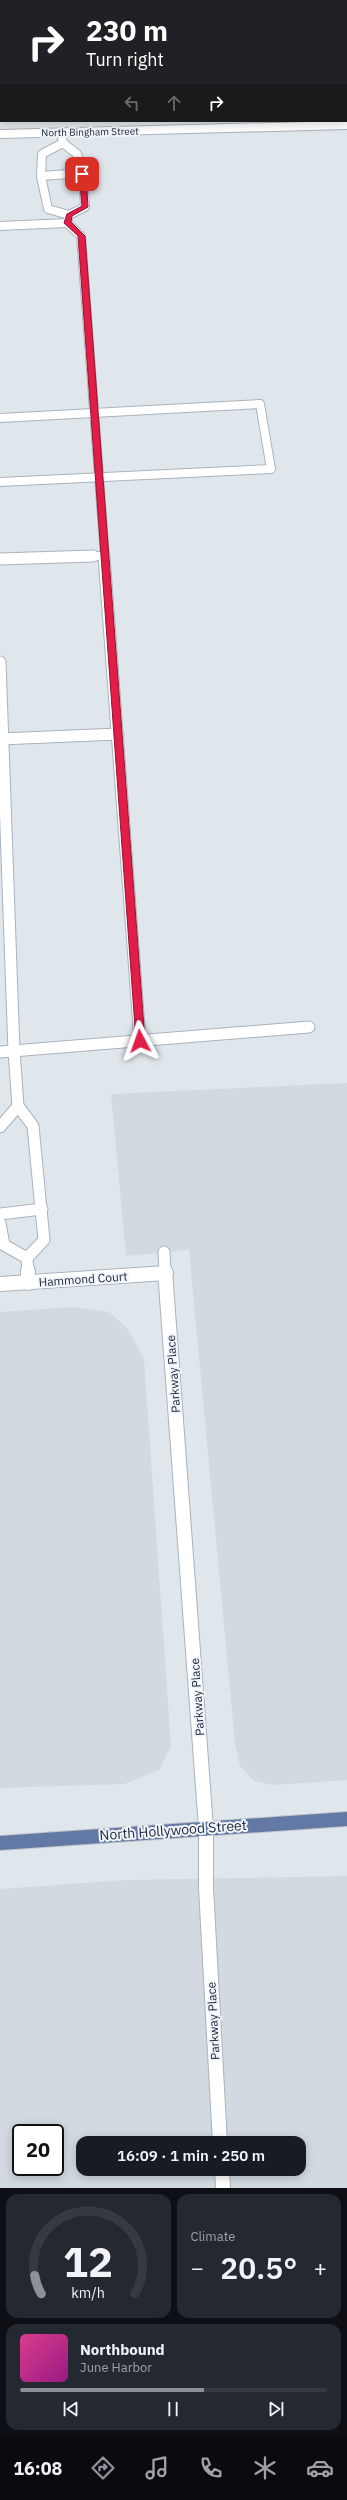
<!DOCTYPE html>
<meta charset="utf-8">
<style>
:root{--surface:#171b24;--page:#242831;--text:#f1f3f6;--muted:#9ea1a6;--line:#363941;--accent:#8c9099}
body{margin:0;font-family:"IBM Plex Sans",sans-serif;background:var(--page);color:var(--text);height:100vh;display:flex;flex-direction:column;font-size:15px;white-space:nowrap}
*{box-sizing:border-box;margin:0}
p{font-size:13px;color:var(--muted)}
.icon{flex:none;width:22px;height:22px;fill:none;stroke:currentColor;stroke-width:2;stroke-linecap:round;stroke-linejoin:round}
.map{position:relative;height:2188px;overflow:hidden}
.side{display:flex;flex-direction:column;gap:6px;padding:6px;background:#0d0f14;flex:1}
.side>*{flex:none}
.guide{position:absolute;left:0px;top:0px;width:347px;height:122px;box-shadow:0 2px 10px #0003;background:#202124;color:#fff;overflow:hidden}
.speed{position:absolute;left:12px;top:2124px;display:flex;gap:8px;font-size:20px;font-weight:700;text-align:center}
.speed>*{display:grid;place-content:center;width:52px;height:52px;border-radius:50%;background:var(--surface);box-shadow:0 2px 10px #0003;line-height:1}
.speed .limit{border:2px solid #111;border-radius:6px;background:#fff;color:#111}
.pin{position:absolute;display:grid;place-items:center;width:34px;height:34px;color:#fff;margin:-17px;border-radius:8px;box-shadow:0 2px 6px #0006}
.me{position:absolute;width:44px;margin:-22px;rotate:356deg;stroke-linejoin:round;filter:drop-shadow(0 0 3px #0008)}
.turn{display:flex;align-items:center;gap:14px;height:84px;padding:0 20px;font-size:18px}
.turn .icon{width:52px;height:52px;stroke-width:2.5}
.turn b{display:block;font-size:28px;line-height:34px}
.lanes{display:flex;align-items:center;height:38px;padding:0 20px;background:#0003;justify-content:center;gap:20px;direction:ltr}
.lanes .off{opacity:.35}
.big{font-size:30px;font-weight:600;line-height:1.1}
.side .card{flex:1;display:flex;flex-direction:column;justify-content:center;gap:6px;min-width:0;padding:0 14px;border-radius:12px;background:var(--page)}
.side .dial{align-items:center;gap:0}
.dial svg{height:104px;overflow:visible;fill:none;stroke:var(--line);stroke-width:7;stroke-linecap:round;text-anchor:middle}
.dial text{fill:var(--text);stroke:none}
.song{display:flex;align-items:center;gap:12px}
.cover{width:48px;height:48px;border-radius:6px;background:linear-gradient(135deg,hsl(330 70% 55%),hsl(310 70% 35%))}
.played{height:4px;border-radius:2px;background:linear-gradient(90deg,var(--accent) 60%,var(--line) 60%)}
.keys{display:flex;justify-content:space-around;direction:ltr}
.heat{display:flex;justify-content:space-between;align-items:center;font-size:22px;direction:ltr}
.side .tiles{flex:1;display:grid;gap:6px;grid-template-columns:1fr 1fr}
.card:last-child{grid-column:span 2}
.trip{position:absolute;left:76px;top:2136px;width:230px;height:40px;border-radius:12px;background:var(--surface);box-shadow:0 2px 10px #0003;font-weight:600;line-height:40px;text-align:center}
.dock{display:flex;height:64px;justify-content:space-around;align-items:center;background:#090b0e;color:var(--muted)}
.dock .icon{width:28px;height:28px}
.dock .current{color:var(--accent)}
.dock b{font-size:18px;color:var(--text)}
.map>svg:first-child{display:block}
.built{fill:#d2d9e0;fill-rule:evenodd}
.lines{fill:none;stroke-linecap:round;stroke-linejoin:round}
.minor-far2-casing{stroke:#aab2bb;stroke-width:10}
.minor-far1-casing{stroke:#aab2bb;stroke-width:13}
.minor-casing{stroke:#aab2bb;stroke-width:16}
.major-casing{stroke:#c1c3c9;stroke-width:16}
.minor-far2{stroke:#fff;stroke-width:8}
.minor-far1{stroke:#fff;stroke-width:11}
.minor{stroke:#fff;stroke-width:14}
.major{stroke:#6279a5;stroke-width:14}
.route{fill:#e11d48;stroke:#92132f}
.labels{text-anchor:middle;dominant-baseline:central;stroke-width:4;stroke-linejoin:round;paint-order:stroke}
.far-street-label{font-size:10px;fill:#202a3e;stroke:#f1f5f9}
.street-label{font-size:12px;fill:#202a3e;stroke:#f1f5f9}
.near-street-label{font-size:14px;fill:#202a3e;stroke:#f1f5f9}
</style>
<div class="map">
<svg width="347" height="2188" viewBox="0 0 347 2188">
<rect width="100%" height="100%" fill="#e0e7ec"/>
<!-- built -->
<g class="built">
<path d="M 347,1083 L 347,1780 L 272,1785 L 254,1781 L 240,1766 L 235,1743 L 189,1250 L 126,1256 L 111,1094 Z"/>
<path d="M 72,1307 L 109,1312 L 127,1328 L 144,1359 L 171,1746 L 159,1770 L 124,1784 L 0,1788 L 0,1312 Z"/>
<path d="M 347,1876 L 347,2188 L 0,2188 L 0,1889 L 125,1880 ZM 21,2133 L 55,2133 L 55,2167 L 21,2167 ZM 83,2143 L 299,2143 L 299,2169 L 83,2169 Z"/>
</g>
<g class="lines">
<!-- minor-far2 casing -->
<g class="minor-far2-casing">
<g id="minor-far2">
<path d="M 61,132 L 63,143"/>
<path d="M 0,134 L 347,125"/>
<path d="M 63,143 L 77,154 L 83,173 L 85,207 L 69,215 L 48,209 L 41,176 L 42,154 Z"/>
<path d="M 41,176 L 83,173"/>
<path d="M 69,215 L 67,223 L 81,236 L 105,557"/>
<path d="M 0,226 L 67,223"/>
<path d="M 0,418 L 260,404 L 271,469 L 0,482"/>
<path d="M 58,557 L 105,556"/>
</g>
</g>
<!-- minor-far1 casing -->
<g class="minor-far1-casing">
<g id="minor-far1">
<path d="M 104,556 L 140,1041"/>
<path d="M 0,559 L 93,556"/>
<path d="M 0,662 L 14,1051 L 18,1106 L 33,1126 L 44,1240 L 27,1258 L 28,1272"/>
<path d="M 0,739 L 118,734"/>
<path d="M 0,1052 L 309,1027"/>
<path d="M 0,1127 L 18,1106"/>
<path d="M 0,1214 L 42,1209"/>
<path d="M 0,1223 L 4,1245 L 27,1258"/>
<path d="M 164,1252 L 165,1272"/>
</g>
</g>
<!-- minor casing -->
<g class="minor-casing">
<g id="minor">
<path d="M 28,1271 L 28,1283"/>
<path d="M 165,1271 L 206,1828 L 206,1888 L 220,2143"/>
<path d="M 0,1284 L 166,1273"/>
<path d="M 222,2169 L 223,2188"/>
</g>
</g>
<!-- major casing -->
<g class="major-casing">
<path id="major" d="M 0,1843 L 347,1819"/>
</g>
<!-- minor-far2 -->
<use href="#minor-far2" class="minor-far2"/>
<!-- minor-far1 -->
<use href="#minor-far1" class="minor-far1"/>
<!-- minor -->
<use href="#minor" class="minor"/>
<!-- major -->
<use href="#major" class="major"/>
</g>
<!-- route -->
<path class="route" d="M 82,172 L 86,174 L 88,207 L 72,216 L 71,222 L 85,236 L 145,1041 L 140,1044 L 136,1041 L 78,236 L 64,223 L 67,214 L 82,206 L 79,174 Z"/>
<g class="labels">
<!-- far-street labels -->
<g class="far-street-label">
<text transform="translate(90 132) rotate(-1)">North Bingham Street</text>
</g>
<!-- street labels -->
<g class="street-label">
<text transform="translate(83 1279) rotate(-4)">Hammond Court</text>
<text transform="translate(173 1374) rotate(-94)">Parkway Place</text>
<text transform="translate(197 1697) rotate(-94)">Parkway Place</text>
<text transform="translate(213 2021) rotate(-93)">Parkway Place</text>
</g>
<!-- near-street labels -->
<g class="near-street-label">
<text transform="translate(173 1830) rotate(-4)">North Hollywood Street</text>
</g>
</g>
</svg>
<div class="speed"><div class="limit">20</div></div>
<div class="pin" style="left:82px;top:174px;background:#d93025"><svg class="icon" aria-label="arrive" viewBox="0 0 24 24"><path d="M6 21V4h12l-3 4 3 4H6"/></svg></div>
<svg class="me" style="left:140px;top:1041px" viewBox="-20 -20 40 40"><path d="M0-17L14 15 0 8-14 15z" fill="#e11d48" stroke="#fff" stroke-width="4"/></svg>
<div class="trip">16:09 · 1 min · 250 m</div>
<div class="guide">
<div class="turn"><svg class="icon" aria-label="right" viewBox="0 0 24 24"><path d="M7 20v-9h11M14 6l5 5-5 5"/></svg><div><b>230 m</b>Turn right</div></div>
<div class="lanes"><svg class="icon off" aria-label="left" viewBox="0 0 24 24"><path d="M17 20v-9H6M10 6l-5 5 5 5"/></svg><svg class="icon off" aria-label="ahead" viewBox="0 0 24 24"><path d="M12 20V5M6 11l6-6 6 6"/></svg><svg class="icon" aria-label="right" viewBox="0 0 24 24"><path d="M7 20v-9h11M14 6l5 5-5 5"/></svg></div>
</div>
</div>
<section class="side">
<div class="tiles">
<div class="card dial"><svg viewBox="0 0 100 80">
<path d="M14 69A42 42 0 1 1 86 69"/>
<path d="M14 69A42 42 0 0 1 9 55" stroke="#8c9099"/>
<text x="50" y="56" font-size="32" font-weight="700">12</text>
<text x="50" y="72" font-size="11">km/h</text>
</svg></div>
<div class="card"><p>Climate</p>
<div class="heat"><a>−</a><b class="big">20.5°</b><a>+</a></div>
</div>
<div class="card">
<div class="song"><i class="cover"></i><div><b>Northbound</b><p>June Harbor</p></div></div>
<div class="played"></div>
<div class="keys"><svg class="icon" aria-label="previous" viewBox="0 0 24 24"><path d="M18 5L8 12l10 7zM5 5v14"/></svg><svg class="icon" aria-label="pause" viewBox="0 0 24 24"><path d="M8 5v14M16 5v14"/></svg><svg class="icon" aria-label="next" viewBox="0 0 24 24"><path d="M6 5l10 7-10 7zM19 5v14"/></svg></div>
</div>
</div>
</section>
<nav class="dock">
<b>16:08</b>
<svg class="icon current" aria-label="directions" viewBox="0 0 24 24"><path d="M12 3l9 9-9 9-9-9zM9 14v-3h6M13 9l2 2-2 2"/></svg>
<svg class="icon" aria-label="music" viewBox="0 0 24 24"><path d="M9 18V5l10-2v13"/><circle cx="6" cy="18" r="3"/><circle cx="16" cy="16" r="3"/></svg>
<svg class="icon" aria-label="phone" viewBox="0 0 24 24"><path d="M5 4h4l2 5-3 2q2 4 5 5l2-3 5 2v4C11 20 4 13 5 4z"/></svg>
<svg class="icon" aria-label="climate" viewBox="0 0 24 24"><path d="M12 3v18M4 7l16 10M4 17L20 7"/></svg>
<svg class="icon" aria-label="car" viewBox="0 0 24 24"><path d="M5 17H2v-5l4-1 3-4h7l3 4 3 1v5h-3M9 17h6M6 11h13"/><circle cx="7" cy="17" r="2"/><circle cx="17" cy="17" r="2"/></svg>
</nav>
